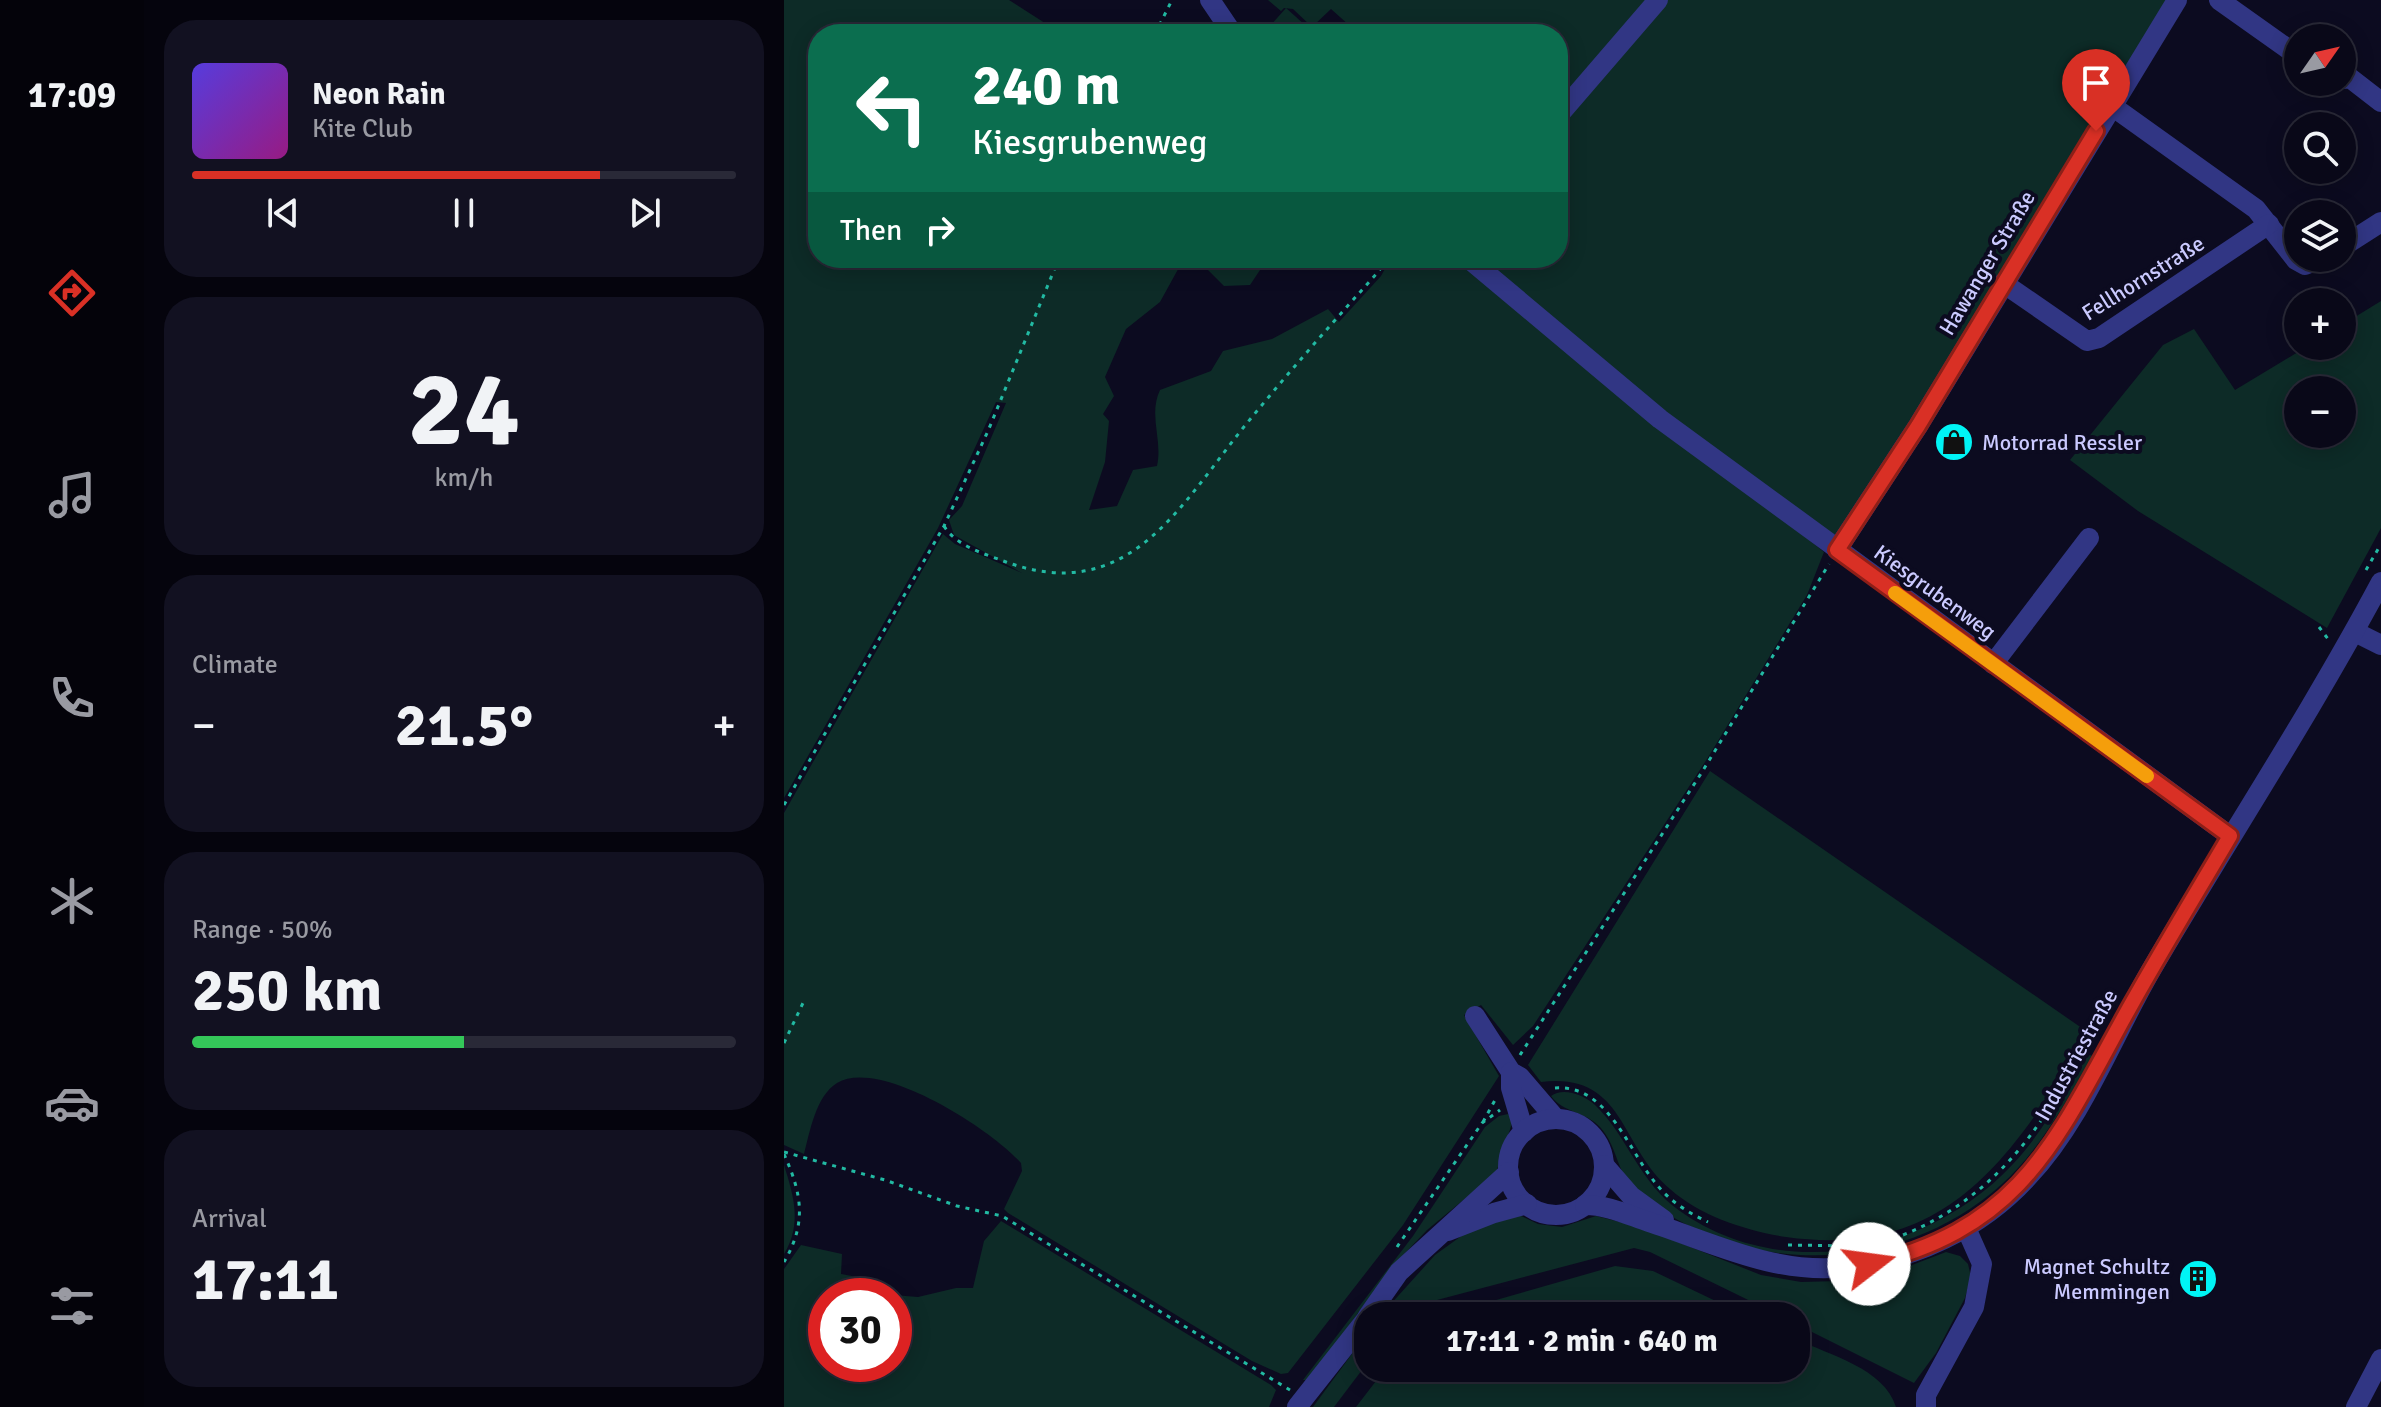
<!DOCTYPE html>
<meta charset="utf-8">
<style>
:root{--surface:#090818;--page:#121121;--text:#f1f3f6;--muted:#999aa2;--line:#292937;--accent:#d93025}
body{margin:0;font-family:Signika,sans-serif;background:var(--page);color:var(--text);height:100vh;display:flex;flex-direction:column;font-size:30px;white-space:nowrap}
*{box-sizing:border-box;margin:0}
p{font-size:26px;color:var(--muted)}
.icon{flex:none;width:44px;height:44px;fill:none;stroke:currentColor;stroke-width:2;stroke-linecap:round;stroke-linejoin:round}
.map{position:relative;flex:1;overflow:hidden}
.panel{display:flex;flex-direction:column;gap:20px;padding:20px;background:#05040d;width:640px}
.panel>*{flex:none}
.hud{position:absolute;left:24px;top:24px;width:760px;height:244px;border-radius:32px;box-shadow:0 4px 20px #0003,0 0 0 2px var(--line);background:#0b6e4f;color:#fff;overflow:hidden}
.needle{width:52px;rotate:56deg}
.buttons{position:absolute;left:1500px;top:24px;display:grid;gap:16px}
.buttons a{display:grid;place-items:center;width:72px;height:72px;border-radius:50%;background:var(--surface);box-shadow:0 4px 20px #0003,0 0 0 2px var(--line);font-size:40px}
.speed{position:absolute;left:24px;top:1278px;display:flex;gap:16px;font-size:40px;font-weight:700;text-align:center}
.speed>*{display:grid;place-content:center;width:104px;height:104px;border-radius:50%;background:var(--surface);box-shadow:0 4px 20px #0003,0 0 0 2px var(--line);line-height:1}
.speed .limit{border:12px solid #d22;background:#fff;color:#111}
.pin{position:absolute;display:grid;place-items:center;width:68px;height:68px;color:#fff;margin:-82px -34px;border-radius:50% 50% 50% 0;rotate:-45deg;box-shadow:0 0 8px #0007}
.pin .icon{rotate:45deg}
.me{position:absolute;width:88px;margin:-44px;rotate:75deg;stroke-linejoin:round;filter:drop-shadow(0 0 6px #0008)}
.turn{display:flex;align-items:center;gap:28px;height:168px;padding:0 32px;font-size:36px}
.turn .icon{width:104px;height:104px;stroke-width:2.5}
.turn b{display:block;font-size:56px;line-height:68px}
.then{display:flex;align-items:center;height:76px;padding:0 32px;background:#0003;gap:16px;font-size:30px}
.big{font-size:60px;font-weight:800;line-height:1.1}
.panel .card{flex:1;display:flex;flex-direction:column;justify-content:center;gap:12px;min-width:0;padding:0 28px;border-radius:32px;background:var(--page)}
.panel .dial{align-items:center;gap:0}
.dial b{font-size:104px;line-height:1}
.song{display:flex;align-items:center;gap:24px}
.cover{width:96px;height:96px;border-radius:12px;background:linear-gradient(135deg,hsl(250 70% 55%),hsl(310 70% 35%))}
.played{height:8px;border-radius:4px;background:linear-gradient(90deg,var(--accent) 75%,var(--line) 75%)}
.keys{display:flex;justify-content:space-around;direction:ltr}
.heat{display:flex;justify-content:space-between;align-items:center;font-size:44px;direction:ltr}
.charge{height:12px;border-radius:6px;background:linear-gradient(90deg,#34c759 50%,var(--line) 0)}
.trip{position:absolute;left:570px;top:1302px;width:456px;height:80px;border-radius:32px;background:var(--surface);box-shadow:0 4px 20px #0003,0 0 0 2px var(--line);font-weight:800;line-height:80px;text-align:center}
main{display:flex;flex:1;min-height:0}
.tab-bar{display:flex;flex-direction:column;width:144px;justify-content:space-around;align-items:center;background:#04030a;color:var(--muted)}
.tab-bar .icon{width:56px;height:56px}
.tab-bar .selected{color:var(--accent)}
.tab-bar b{font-size:36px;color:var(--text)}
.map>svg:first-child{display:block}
.green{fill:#0d2b27;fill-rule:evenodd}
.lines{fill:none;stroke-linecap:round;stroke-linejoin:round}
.path{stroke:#22baa3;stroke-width:3;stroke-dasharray:4 6;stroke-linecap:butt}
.minor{stroke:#313684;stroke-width:20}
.route-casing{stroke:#8d1f18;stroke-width:20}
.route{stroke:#d93025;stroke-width:14}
.slow{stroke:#f59e0b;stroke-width:14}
.labels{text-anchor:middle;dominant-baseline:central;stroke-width:8;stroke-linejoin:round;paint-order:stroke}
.street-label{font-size:22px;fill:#cbcaff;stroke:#0c0b20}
.poi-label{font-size:22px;fill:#cbcaff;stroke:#0c0b20;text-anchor:start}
</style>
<main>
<nav class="tab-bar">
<b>17:09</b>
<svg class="icon selected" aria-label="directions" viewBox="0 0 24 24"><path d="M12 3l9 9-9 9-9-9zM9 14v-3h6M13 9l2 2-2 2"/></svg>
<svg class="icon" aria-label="music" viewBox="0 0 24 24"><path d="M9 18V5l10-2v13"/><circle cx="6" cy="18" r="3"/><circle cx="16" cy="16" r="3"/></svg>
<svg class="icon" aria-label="phone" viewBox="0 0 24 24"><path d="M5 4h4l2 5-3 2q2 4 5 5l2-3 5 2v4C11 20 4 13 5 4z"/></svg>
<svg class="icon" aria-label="climate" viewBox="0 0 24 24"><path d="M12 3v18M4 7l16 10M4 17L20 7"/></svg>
<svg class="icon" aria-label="car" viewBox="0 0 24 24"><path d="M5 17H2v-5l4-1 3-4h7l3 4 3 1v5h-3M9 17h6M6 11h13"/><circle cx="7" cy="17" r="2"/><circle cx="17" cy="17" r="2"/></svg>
<svg class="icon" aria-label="filters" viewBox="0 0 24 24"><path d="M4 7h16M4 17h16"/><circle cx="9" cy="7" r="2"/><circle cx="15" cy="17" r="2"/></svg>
</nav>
<section class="panel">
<div class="card">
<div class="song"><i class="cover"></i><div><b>Neon Rain</b><p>Kite Club</p></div></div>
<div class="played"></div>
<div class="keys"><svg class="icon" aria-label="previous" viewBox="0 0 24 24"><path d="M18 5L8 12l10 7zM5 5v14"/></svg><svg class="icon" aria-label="pause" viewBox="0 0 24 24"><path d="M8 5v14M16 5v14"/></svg><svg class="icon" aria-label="next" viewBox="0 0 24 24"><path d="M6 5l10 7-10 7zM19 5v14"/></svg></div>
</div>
<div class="card dial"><b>24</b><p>km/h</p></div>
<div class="card"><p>Climate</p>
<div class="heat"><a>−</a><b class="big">21.5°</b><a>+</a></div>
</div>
<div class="card"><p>Range · 50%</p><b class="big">250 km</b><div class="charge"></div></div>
<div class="card"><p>Arrival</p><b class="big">17:11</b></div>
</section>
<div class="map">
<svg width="1597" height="1407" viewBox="0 0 1597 1407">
<rect width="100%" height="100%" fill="#0c0b20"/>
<!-- green -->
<g class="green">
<path d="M 0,0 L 225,0 L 278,34 L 34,34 L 34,258 L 394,258 L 398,262 L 376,302 L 342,329 L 321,377 L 330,396 L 319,414 L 325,421 L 321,462 L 305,510 L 333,506 L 349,470 L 373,466 C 379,440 364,415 376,390 L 427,371 L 439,351 L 488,339 L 544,309 L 555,322 L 597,276 L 607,258 L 675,258 L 1040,552 L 1023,595 L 923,759 L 749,1026 L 729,1045 L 697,1005 L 680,1015 L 715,1076 L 619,1225 L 504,1373 L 497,1374 L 468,1361 L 224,1213 L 220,1209 L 238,1171 L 237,1163 C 208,1130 96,1057 53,1083 C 32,1096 26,1131 20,1154 L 0,1145 L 0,813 L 159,534 L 171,544 L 238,573 L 170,535 L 165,520 L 178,506 L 222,403 L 212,402 L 154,528 L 0,798 Z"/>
<path d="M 484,0 L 869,0 L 774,109 L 774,34 L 575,34 L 547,9 L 528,27 L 509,9 L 500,8 L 497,11 Z"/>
<path d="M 881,0 L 1386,0 L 1121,434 L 1052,534 L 1048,535 L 901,432 L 692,258 L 774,258 L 774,122 Z"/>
<path d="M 502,8 L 531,34 L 479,34 Z"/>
<path d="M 412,258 L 484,258 L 466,285 L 440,286 Z"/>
<path d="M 1597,301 L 1597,528 L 1543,628 L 1354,511 L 1286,460 L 1379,345 L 1410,329 L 1451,390 L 1524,346 L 1558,346 L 1558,325 ZM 1514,390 L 1558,390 L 1558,434 L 1514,434 Z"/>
<path d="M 926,771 L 1305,1033 C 1229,1153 1167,1260 1002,1237 C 963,1231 916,1216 886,1189 C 835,1146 841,1072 757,1082 L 744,1065 Z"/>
<path d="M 1303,1054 L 1309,1056 C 1283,1100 1256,1150 1218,1184 C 1118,1274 967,1279 860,1198 C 830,1175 836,1149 816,1127 C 801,1111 779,1113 767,1096 C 779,1087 800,1095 811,1105 C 841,1133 853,1176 888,1205 C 991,1286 1144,1256 1229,1164 C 1259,1132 1280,1092 1303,1054 Z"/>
<path d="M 724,1114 L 729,1120 L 712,1173 L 643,1230 L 608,1267 L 525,1380 L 519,1380 L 629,1236 L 701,1127 L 715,1116 Z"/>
<path d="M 0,1165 C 10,1197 18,1224 0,1254 Z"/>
<path d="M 733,1214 L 754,1224 L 778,1227 L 812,1216 L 856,1227 L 977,1275 L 1017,1282 L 1055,1281 L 1115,1270 L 1162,1252 L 1176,1256 L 1184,1264 L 1187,1277 L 1181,1298 L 1152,1353 L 1130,1383 L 1012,1324 L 1012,1316 L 997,1316 L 866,1252 L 850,1248 L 653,1300 L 622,1316 L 596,1316 L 651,1255 L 687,1229 Z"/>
<path d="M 217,1221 L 487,1385 L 492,1390 L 485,1407 L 0,1407 L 0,1269 L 17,1245 L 58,1254 L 57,1274 L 100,1282 L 109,1295 L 134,1297 L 172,1288 L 189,1288 L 200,1241 ZM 42,1296 L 110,1296 L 110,1364 L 42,1364 Z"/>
<path d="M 831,1266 L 869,1271 L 963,1316 L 656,1316 Z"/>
<path d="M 584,1332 L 584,1362 L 550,1407 L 529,1407 Z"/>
<path d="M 1012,1339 C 1045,1355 1100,1368 1112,1407 L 572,1407 L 602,1368 L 1012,1368 Z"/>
</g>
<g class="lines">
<!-- path -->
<g class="path">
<path d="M 371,34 L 388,0"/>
<path d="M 160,526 C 172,546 201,554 222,562 C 343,606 395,508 459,428 C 503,374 549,322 595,271 L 602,258"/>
<path d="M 1582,570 L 1597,544"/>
<path d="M 1535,627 L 1544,639"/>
<path d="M 0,805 L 160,526 L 204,431 L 275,258"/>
<path d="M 0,1043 L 19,1003"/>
<path d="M 736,1055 L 918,772 L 1045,564"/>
<path d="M 771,1088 C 825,1084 844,1152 874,1186 C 887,1202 905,1213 924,1222"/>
<path d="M 699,1122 L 711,1100"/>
<path d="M 0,1152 L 101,1180 L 173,1206 L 218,1216 L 506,1390"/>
<path d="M 0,1154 C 18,1194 23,1223 0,1262"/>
<path d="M 1119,1235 C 1176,1212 1221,1173 1256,1122 C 1275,1096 1287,1061 1310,1039"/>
<path d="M 1004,1245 L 1072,1246"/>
<path d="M 613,1247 L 698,1123 L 716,1110"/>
</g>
<!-- minor -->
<g class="minor">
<path d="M 426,0 L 449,34"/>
<path d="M 1435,0 L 1514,56"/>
<path d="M 1558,79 L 1566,78 L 1597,102"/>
<path d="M 1328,106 L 1472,209 L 1512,260 L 1521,265 L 1539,258"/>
<path d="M 774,116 L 874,0"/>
<path d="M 1558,247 L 1597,222"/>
<path d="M 684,258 L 876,419 L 1446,836"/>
<path d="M 1219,283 L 1303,341 L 1315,338 L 1485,224"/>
<path d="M 1053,550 L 1134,426 L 1393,0"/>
<path d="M 1571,632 L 1597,645"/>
<path d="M 1209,664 L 1305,538"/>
<path d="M 691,1016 L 727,1072 L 736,1077 L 772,1119"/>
<path d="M 727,1072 L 727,1088 L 740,1132"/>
<circle cx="772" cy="1167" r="48"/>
<path d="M 820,1165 L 847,1196 L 880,1220"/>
<path d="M 801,1205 C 823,1205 844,1215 865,1222 C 930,1243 991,1275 1062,1267 C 1130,1260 1196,1229 1243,1178 C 1297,1121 1327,1040 1366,972 C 1442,842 1526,715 1597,582"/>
<path d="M 664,1231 L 710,1213 L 743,1204"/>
<path d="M 584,1316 L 615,1272 L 725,1172"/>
<path d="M 513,1407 L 584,1317"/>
<path d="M 1142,1407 L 1142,1395 L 1190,1307 L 1198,1264 L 1182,1228"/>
<path d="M 1572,1407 L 1597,1359"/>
</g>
</g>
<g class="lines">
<!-- route casing -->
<g class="route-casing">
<path id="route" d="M 1085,1264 C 1243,1227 1275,1133 1347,1005 C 1379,948 1413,892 1446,836 L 1053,550 L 1134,426 L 1312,131"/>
</g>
<!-- route -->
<use href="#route" class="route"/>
<!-- slow -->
<path class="slow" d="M 1111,593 L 1363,776"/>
</g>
<!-- icons -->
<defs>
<g id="shop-disc" transform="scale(2)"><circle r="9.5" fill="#00f4f5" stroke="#0c0b20"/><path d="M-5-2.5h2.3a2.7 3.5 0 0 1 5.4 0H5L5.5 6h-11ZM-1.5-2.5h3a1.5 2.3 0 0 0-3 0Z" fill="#111"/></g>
<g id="building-disc" transform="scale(2)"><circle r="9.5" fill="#00f4f5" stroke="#0c0b20"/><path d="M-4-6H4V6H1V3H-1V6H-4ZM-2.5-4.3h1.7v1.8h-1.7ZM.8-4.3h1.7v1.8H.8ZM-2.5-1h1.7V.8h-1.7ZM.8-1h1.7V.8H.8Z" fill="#111"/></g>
</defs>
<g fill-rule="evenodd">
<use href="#shop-disc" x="1170" y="442"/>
<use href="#building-disc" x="1414" y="1279"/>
</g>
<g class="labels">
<!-- street labels -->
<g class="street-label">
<text transform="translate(1203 263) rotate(-59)">Hawanger Straße</text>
<text transform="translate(1359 278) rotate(-32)">Fellhornstraße</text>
<text transform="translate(1151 592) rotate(36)">Kiesgrubenweg</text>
<text transform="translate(1292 1055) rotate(-61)">Industriestraße</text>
</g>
<!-- poi labels -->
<g class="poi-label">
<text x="1198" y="442">Motorrad Ressler</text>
<text x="1386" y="1266" text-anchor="end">Magnet Schultz<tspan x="1386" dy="25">Memmingen</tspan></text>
</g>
</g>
</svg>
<div class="buttons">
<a><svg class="needle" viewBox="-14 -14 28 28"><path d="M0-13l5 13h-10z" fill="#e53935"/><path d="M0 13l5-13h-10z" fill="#999aa2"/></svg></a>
<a><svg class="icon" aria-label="search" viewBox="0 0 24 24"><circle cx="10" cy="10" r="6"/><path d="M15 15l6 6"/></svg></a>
<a><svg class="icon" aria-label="layers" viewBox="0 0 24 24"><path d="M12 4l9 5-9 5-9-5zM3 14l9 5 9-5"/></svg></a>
<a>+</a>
<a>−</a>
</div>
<div class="speed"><div class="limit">30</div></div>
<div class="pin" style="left:1312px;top:131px;background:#d93025"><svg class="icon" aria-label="arrive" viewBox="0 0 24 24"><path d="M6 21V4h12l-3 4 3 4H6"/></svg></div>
<svg class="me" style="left:1085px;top:1264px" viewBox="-20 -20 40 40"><circle r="19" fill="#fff"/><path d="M0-13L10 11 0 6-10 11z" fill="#d93025"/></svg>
<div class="trip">17:11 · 2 min · 640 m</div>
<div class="hud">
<div class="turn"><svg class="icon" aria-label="left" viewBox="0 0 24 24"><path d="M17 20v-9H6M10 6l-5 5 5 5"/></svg><div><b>240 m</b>Kiesgrubenweg</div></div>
<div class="then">Then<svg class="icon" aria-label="right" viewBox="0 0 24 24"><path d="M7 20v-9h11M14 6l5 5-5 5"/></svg></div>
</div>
</div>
</main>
